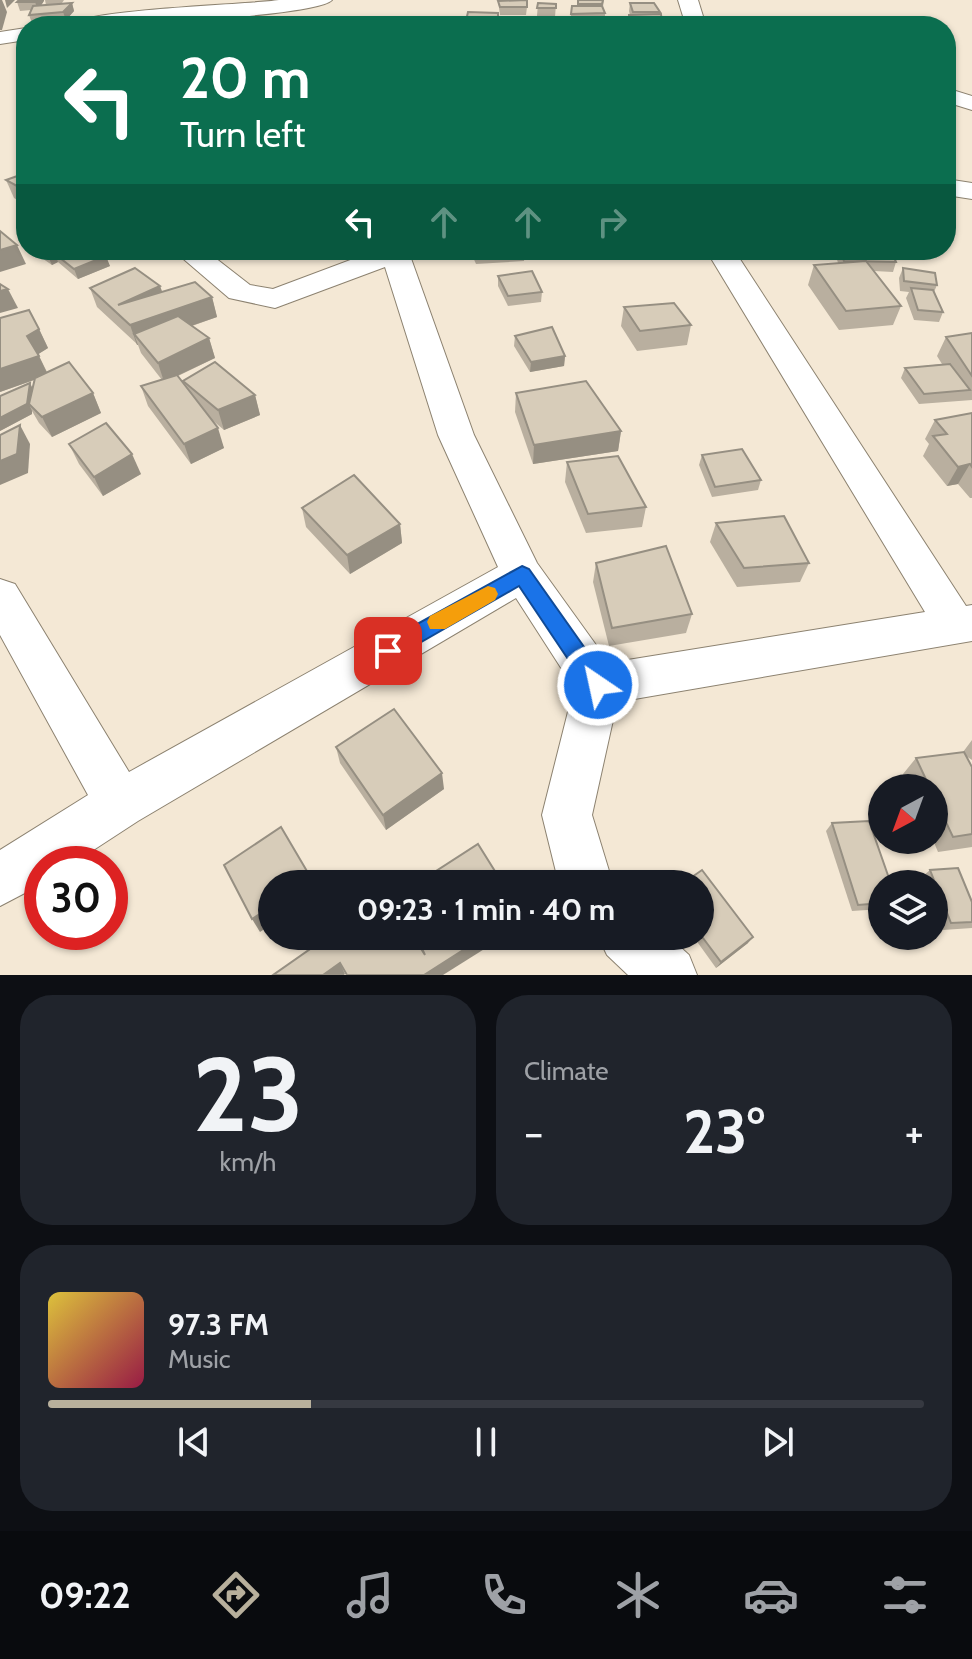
<!DOCTYPE html>
<meta charset="utf-8">
<style>
:root{--surface:#171b24;--page:#20242c;--text:#f1f3f6;--muted:#9ea1a6;--line:#363941;--accent:#b8b09c}
body{margin:0;font-family:Cabin,sans-serif;background:var(--page);color:var(--text);height:100vh;display:flex;flex-direction:column;font-size:30px;white-space:nowrap}
*{box-sizing:border-box;margin:0}
p{font-size:26px;color:var(--muted)}
.icon{flex:none;width:44px;height:44px;fill:none;stroke:currentColor;stroke-width:2;stroke-linecap:round;stroke-linejoin:round}
.map{position:relative;height:975px;overflow:hidden}
.details{display:flex;flex-direction:column;gap:20px;padding:20px;background:#0d0f14;flex:1}
.details>*{flex:none}
.banner{position:absolute;left:16px;top:16px;width:940px;height:244px;border-radius:32px;box-shadow:0 2px 6px #0004;background:#0b6e4f;color:#fff;overflow:hidden}
.needle{width:52px;rotate:221deg}
.tools{position:absolute;left:868px;top:774px;display:grid;gap:16px}
.tools a{display:grid;place-items:center;width:80px;height:80px;border-radius:50%;background:var(--surface);box-shadow:0 2px 6px #0004;font-size:40px}
.speed{position:absolute;left:24px;top:846px;display:flex;gap:16px;font-size:40px;font-weight:700;text-align:center}
.speed>*{display:grid;place-content:center;width:104px;height:104px;border-radius:50%;background:var(--surface);box-shadow:0 2px 6px #0004;line-height:1}
.speed .limit{border:12px solid #d22;background:#fff;color:#111}
.pin{position:absolute;display:grid;place-items:center;width:68px;height:68px;color:#fff;margin:-34px;border-radius:16px;box-shadow:0 4px 12px #0006}
.me{position:absolute;width:88px;margin:-44px;rotate:326deg;stroke-linejoin:round;filter:drop-shadow(0 0 6px #0008)}
.turn{display:flex;align-items:center;gap:28px;height:168px;padding:0 32px;font-size:36px}
.turn .icon{width:104px;height:104px;stroke-width:2.5}
.turn b{display:block;font-size:56px;line-height:68px}
.lanes{display:flex;align-items:center;height:76px;padding:0 32px;background:#0003;justify-content:center;gap:40px;direction:ltr}
.lanes .off{opacity:.35}
.big{font-size:60px;font-weight:700;line-height:1.1}
.details .card{flex:1;display:flex;flex-direction:column;justify-content:center;gap:12px;min-width:0;padding:0 28px;border-radius:32px;background:var(--page)}
.details .dial{align-items:center;gap:0}
.dial b{font-size:104px;line-height:1}
.song{display:flex;align-items:center;gap:24px}
.cover{width:96px;height:96px;border-radius:12px;background:linear-gradient(135deg,hsl(50 70% 55%),hsl(340 70% 35%))}
.played{height:8px;border-radius:4px;background:linear-gradient(90deg,var(--accent) 30%,var(--line) 30%)}
.keys{display:flex;justify-content:space-around;direction:ltr}
.heat{display:flex;justify-content:space-between;align-items:center;font-size:44px;direction:ltr}
.details .tiles{flex:1;display:grid;gap:20px;grid-template-columns:1fr 1fr}
.card:last-child{grid-column:span 2}
.trip{position:absolute;left:258px;top:870px;width:456px;height:80px;border-radius:40px;background:var(--surface);box-shadow:0 2px 6px #0004;font-weight:700;line-height:80px;text-align:center}
.dock{display:flex;height:128px;justify-content:space-around;align-items:center;background:#090b0e;color:var(--muted)}
.dock .icon{width:56px;height:56px}
.dock .on{color:var(--accent)}
.dock b{font-size:36px;color:var(--text)}
.map>svg:first-child{display:block}
.lines{fill:none;stroke-linecap:round;stroke-linejoin:round}
.street-casing{stroke:#8c8270;stroke-width:2}
.street{fill:#fff;fill-rule:evenodd}
.wall{fill:#b9af9f}
.shaded-wall{fill:#968f82}
.building{fill:#d7ccb9;stroke:#968f82;stroke-width:2}
.route{fill:#1a73e8;stroke:#114b97;stroke-width:2}
.slow{fill:#f59e0b}
</style>
<div class="map">
<svg width="972" height="975" viewBox="0 0 972 975">
<rect width="100%" height="100%" fill="#f4e8d5"/>
<g class="lines">
<!-- street casing -->
<g class="street-casing">
<g id="street">
<path d="M 279,0 L 332,0 C 316,17 103,26 68,26 C 83,9 245,5 279,0 Z"/>
<path d="M 678,0 L 698,0 L 706,26 L 686,26 Z"/>
<path d="M 26,28 L 26,40 L 0,44 L 0,32 Z"/>
<path d="M 946,88 L 972,96 L 972,110 L 946,102 Z"/>
<path d="M 946,179 L 972,183 L 972,199 L 946,195 Z"/>
<path d="M 173,250 L 205,250 L 250,285 L 273,289 L 377,250 L 408,250 L 474,435 L 537,563 L 609,663 L 925,612 L 706,250 L 734,250 L 966,606 L 972,605 L 972,641 L 617,702 L 592,815 L 613,884 L 559,884 L 542,815 L 574,688 L 516,598 L 138,821 L 72,864 L 42,864 L 42,884 L 0,906 L 0,850 L 88,795 L 0,635 L 0,579 L 15,584 L 129,772 L 498,567 L 438,435 L 385,267 L 275,308 L 229,298 Z"/>
<path d="M 598,936 L 668,936 L 689,955 L 697,975 L 628,975 L 607,955 Z"/>
</g>
</g>
<!-- street -->
<use href="#street" class="street"/>
</g>
<!-- wall -->
<g class="wall">
<path d="M 19,0 L 44,0 L 41,5 L 46,5 L 45,0 L 64,0 L 62,3 L 72,3 L 74,11 L 66,20 L 32,23 L 29,15 L 31,10 L 20,11 L 17,2 Z"/>
<path d="M 578,0 L 604,0 L 603,7 L 605,13 L 605,21 L 570,22 L 572,6 L 578,6 Z"/>
<path d="M 498,1 L 527,7 L 526,15 L 500,15 Z"/>
<path d="M 538,3 L 556,4 L 555,17 L 537,16 Z"/>
<path d="M 630,3 L 660,12 L 661,26 L 628,26 L 629,15 L 630,15 L 629,11 Z"/>
<path d="M 26,173 L 26,205 L 14,198 L 6,180 Z"/>
<path d="M 26,206 L 26,223 L 20,208 Z"/>
<path d="M 32,250 L 99,250 L 110,266 L 78,279 L 58,262 L 52,265 L 33,252 Z"/>
<path d="M 470,250 L 525,250 L 524,261 L 476,264 Z"/>
<path d="M 837,250 L 891,250 L 896,262 L 893,272 L 874,271 L 901,306 L 893,325 L 839,330 L 808,285 L 814,265 L 838,263 L 836,256 Z"/>
<path d="M 903,268 L 937,285 L 934,292 L 943,312 L 939,322 L 914,320 L 906,298 L 909,292 L 900,291 L 899,278 Z"/>
<path d="M 498,276 L 542,292 L 541,302 L 508,306 L 498,286 Z"/>
<path d="M 160,286 L 162,292 L 212,297 L 217,317 L 192,326 L 209,338 L 215,358 L 178,376 L 184,384 L 183,381 L 255,395 L 260,415 L 224,430 L 211,419 L 224,448 L 191,464 L 148,406 L 141,386 L 162,380 L 141,353 L 138,345 L 97,307 L 90,288 Z"/>
<path d="M 624,307 L 691,325 L 687,345 L 637,351 L 621,326 Z"/>
<path d="M 0,318 L 39,329 L 48,348 L 38,354 L 47,372 L 93,393 L 101,413 L 52,437 L 39,423 L 32,411 L 32,414 L 0,431 L 0,396 L 32,389 L 34,380 L 0,392 Z"/>
<path d="M 972,333 L 972,400 L 919,404 L 901,378 L 905,368 L 942,364 L 937,356 L 946,337 Z"/>
<path d="M 515,336 L 565,356 L 564,366 L 530,372 L 514,346 Z"/>
<path d="M 516,393 L 621,431 L 618,451 L 533,464 L 515,412 Z"/>
<path d="M 972,413 L 972,498 L 970,498 L 958,484 L 947,486 L 923,456 L 929,444 L 925,439 L 935,420 Z"/>
<path d="M 69,444 L 141,474 L 103,496 L 79,464 Z"/>
<path d="M 702,455 L 761,480 L 758,490 L 712,497 L 699,465 Z"/>
<path d="M 567,462 L 646,507 L 642,527 L 586,533 L 565,482 Z"/>
<path d="M 302,508 L 400,524 L 402,543 L 350,574 L 306,527 Z"/>
<path d="M 716,523 L 809,563 L 800,582 L 737,587 L 710,542 Z"/>
<path d="M 596,563 L 692,614 L 686,633 L 609,646 L 593,582 Z"/>
<path d="M 972,740 L 972,760 L 966,756 L 972,767 L 972,847 L 938,852 L 933,840 L 934,840 L 934,788 L 909,788 L 903,774 L 916,758 L 963,752 Z"/>
<path d="M 336,747 L 444,789 L 386,830 L 340,763 Z"/>
<path d="M 832,823 L 882,884 L 882,909 L 852,911 L 826,831 Z"/>
<path d="M 930,870 L 972,902 L 972,928 L 943,930 L 934,907 L 934,884 L 925,884 L 922,877 Z"/>
<path d="M 700,884 L 748,943 L 716,968 L 693,936 L 700,936 Z"/>
</g>
<!-- shaded-wall -->
<g class="shaded-wall">
<path d="M 0,0 L 2,0 L 7,12 L 2,30 L 0,30 Z"/>
<path d="M 5,0 L 15,0 L 7,8 Z"/>
<path d="M 36,0 L 44,0 L 44,1 L 38,10 L 35,2 Z"/>
<path d="M 72,3 L 74,11 L 66,20 L 63,12 Z"/>
<path d="M 17,245 L 26,264 L 0,272 L 0,250 Z"/>
<path d="M 45,250 L 87,250 L 55,254 L 58,262 L 52,265 Z"/>
<path d="M 106,256 L 110,266 L 78,279 L 74,269 Z"/>
<path d="M 160,286 L 167,305 L 118,305 Z"/>
<path d="M 8,289 L 18,308 L 0,313 L 0,291 Z"/>
<path d="M 212,297 L 217,317 L 141,343 L 134,334 L 138,345 L 137,345 L 130,325 Z"/>
<path d="M 39,329 L 48,348 L 37,355 L 27,336 Z"/>
<path d="M 209,338 L 215,358 L 164,382 L 158,363 Z"/>
<path d="M 39,356 L 48,375 L 0,392 L 0,369 Z"/>
<path d="M 565,356 L 564,366 L 530,372 L 531,362 Z"/>
<path d="M 30,383 L 35,393 L 29,404 L 32,411 L 32,414 L 0,431 L 0,418 Z"/>
<path d="M 93,393 L 101,413 L 52,437 L 42,417 Z"/>
<path d="M 255,395 L 260,415 L 224,430 L 218,410 Z"/>
<path d="M 20,425 L 30,444 L 28,473 L 0,485 L 0,461 Z"/>
<path d="M 218,428 L 224,448 L 191,464 L 184,444 Z"/>
<path d="M 621,431 L 618,451 L 533,464 L 534,445 Z"/>
<path d="M 132,454 L 141,474 L 103,496 L 94,477 Z"/>
<path d="M 970,464 L 958,484 L 947,486 L 958,467 Z"/>
<path d="M 400,524 L 402,543 L 350,574 L 347,555 Z"/>
<path d="M 442,773 L 444,789 L 386,830 L 383,815 Z"/>
<path d="M 311,878 L 314,884 L 303,884 Z"/>
<path d="M 272,906 L 272,924 L 260,932 L 252,919 Z"/>
<path d="M 485,936 L 505,936 L 443,975 L 424,975 Z"/>
<path d="M 753,937 L 748,943 L 716,968 L 721,962 Z"/>
<path d="M 340,963 L 345,974 L 344,975 L 323,975 Z"/>
</g>
<!-- building -->
<g class="building">
<path d="M 19,0 L 36,0 L 35,2 L 17,2 Z"/>
<path d="M 527,0 L 527,7 L 500,7 L 498,1 Z"/>
<path d="M 578,0 L 603,0 L 602,4 L 578,4 Z"/>
<path d="M 72,3 L 63,12 L 29,15 L 33,6 Z"/>
<path d="M 538,3 L 556,4 L 556,8 L 537,8 Z"/>
<path d="M 630,3 L 654,3 L 660,12 L 633,12 Z"/>
<path d="M 572,6 L 602,6 L 605,13 L 571,14 Z"/>
<path d="M 468,12 L 498,13 L 498,26 L 465,25 Z"/>
<path d="M 661,14 L 662,22 L 650,21 L 651,24 L 629,23 L 629,15 Z"/>
<path d="M 26,173 L 26,191 L 6,180 Z"/>
<path d="M 26,206 L 26,215 L 20,208 Z"/>
<path d="M 0,231 L 17,245 L 0,250 Z"/>
<path d="M 66,250 L 99,250 L 106,256 L 74,269 L 55,254 Z"/>
<path d="M 840,250 L 891,250 L 896,262 L 844,261 Z"/>
<path d="M 866,261 L 901,306 L 846,311 L 814,265 Z"/>
<path d="M 135,268 L 160,286 L 118,305 L 195,282 L 212,297 L 130,325 L 90,288 Z"/>
<path d="M 903,268 L 935,273 L 937,285 L 904,281 Z"/>
<path d="M 532,271 L 542,292 L 508,296 L 498,276 Z"/>
<path d="M 0,284 L 8,289 L 0,291 Z"/>
<path d="M 911,288 L 933,290 L 943,312 L 918,310 Z"/>
<path d="M 674,303 L 691,325 L 640,331 L 624,307 Z"/>
<path d="M 29,310 L 39,329 L 27,336 L 39,356 L 0,369 L 0,318 Z"/>
<path d="M 178,316 L 209,338 L 158,363 L 134,334 Z"/>
<path d="M 552,327 L 565,356 L 531,362 L 515,336 Z"/>
<path d="M 972,333 L 972,376 L 946,337 Z"/>
<path d="M 69,362 L 93,393 L 42,417 L 29,404 L 35,378 Z"/>
<path d="M 215,362 L 255,395 L 218,410 L 183,381 Z"/>
<path d="M 950,364 L 970,390 L 924,394 L 905,368 Z"/>
<path d="M 177,375 L 218,428 L 184,444 L 141,386 Z"/>
<path d="M 586,381 L 621,431 L 534,445 L 516,393 Z"/>
<path d="M 30,383 L 27,404 L 0,418 L 0,396 Z"/>
<path d="M 972,413 L 972,467 L 970,464 L 958,467 L 933,436 L 947,434 L 935,420 Z"/>
<path d="M 106,423 L 132,454 L 94,477 L 69,444 Z"/>
<path d="M 20,425 L 17,454 L 0,461 L 0,435 Z"/>
<path d="M 742,449 L 761,480 L 715,487 L 702,455 Z"/>
<path d="M 618,456 L 646,507 L 588,514 L 567,462 Z"/>
<path d="M 354,475 L 400,524 L 347,555 L 302,508 Z"/>
<path d="M 784,516 L 809,563 L 744,568 L 716,523 Z"/>
<path d="M 666,546 L 692,614 L 612,628 L 596,563 Z"/>
<path d="M 394,709 L 442,773 L 383,815 L 336,747 Z"/>
<path d="M 964,752 L 972,767 L 972,834 L 953,837 L 934,797 L 934,788 L 930,788 L 916,758 Z"/>
<path d="M 869,821 L 891,884 L 882,884 L 882,903 L 858,905 L 832,823 Z"/>
<path d="M 281,827 L 311,878 L 303,884 L 272,884 L 272,906 L 252,919 L 224,865 Z"/>
<path d="M 478,844 L 503,884 L 416,884 Z"/>
<path d="M 958,868 L 972,902 L 972,922 L 951,923 L 930,870 Z"/>
<path d="M 702,870 L 753,937 L 721,962 L 700,934 L 700,884 L 682,884 Z"/>
<path d="M 350,936 L 413,936 L 425,955 L 416,936 L 485,936 L 424,975 L 347,975 L 340,963 L 323,975 L 273,975 L 326,938 L 332,948 Z"/>
</g>
<!-- route -->
<path class="route" d="M 522,566 L 529,569 L 606,678 L 609,685 L 606,692 L 598,695 L 590,692 L 519,586 L 395,657 L 381,657 L 377,651 L 381,644 Z"/>
<!-- slow -->
<path class="slow" d="M 488,586 L 495,588 L 498,594 L 495,600 L 445,629 L 430,629 L 427,622 L 430,616 Z"/>
</svg>
<div class="tools">
<a><svg class="needle" viewBox="-14 -14 28 28"><path d="M0-13l5 13h-10z" fill="#e53935"/><path d="M0 13l5-13h-10z" fill="#9ea1a6"/></svg></a>
<a><svg class="icon" aria-label="layers" viewBox="0 0 24 24"><path d="M12 4l9 5-9 5-9-5zM3 14l9 5 9-5"/></svg></a>
</div>
<div class="speed"><div class="limit">30</div></div>
<div class="pin" style="left:388px;top:651px;background:#d93025"><svg class="icon" aria-label="arrive" viewBox="0 0 24 24"><path d="M6 21V4h12l-3 4 3 4H6"/></svg></div>
<svg class="me" style="left:598px;top:685px" viewBox="-20 -20 40 40"><circle r="17" fill="#1a73e8" stroke="#fff" stroke-width="3"/><path d="M0-11L8 9 0 5-8 9z" fill="#fff"/></svg>
<div class="trip">09:23 · 1 min · 40 m</div>
<div class="banner">
<div class="turn"><svg class="icon" aria-label="left" viewBox="0 0 24 24"><path d="M17 20v-9H6M10 6l-5 5 5 5"/></svg><div><b>20 m</b>Turn left</div></div>
<div class="lanes"><svg class="icon" aria-label="left" viewBox="0 0 24 24"><path d="M17 20v-9H6M10 6l-5 5 5 5"/></svg><svg class="icon off" aria-label="ahead" viewBox="0 0 24 24"><path d="M12 20V5M6 11l6-6 6 6"/></svg><svg class="icon off" aria-label="ahead" viewBox="0 0 24 24"><path d="M12 20V5M6 11l6-6 6 6"/></svg><svg class="icon off" aria-label="right" viewBox="0 0 24 24"><path d="M7 20v-9h11M14 6l5 5-5 5"/></svg></div>
</div>
</div>
<section class="details">
<div class="tiles">
<div class="card dial"><b>23</b><p>km/h</p></div>
<div class="card"><p>Climate</p>
<div class="heat"><a>−</a><b class="big">23°</b><a>+</a></div>
</div>
<div class="card">
<div class="song"><i class="cover"></i><div><b>97.3 FM</b><p>Music</p></div></div>
<div class="played"></div>
<div class="keys"><svg class="icon" aria-label="previous" viewBox="0 0 24 24"><path d="M18 5L8 12l10 7zM5 5v14"/></svg><svg class="icon" aria-label="pause" viewBox="0 0 24 24"><path d="M8 5v14M16 5v14"/></svg><svg class="icon" aria-label="next" viewBox="0 0 24 24"><path d="M6 5l10 7-10 7zM19 5v14"/></svg></div>
</div>
</div>
</section>
<nav class="dock">
<b>09:22</b>
<svg class="icon on" aria-label="directions" viewBox="0 0 24 24"><path d="M12 3l9 9-9 9-9-9zM9 14v-3h6M13 9l2 2-2 2"/></svg>
<svg class="icon" aria-label="music" viewBox="0 0 24 24"><path d="M9 18V5l10-2v13"/><circle cx="6" cy="18" r="3"/><circle cx="16" cy="16" r="3"/></svg>
<svg class="icon" aria-label="phone" viewBox="0 0 24 24"><path d="M5 4h4l2 5-3 2q2 4 5 5l2-3 5 2v4C11 20 4 13 5 4z"/></svg>
<svg class="icon" aria-label="climate" viewBox="0 0 24 24"><path d="M12 3v18M4 7l16 10M4 17L20 7"/></svg>
<svg class="icon" aria-label="car" viewBox="0 0 24 24"><path d="M5 17H2v-5l4-1 3-4h7l3 4 3 1v5h-3M9 17h6M6 11h13"/><circle cx="7" cy="17" r="2"/><circle cx="17" cy="17" r="2"/></svg>
<svg class="icon" aria-label="filters" viewBox="0 0 24 24"><path d="M4 7h16M4 17h16"/><circle cx="9" cy="7" r="2"/><circle cx="15" cy="17" r="2"/></svg>
</nav>
